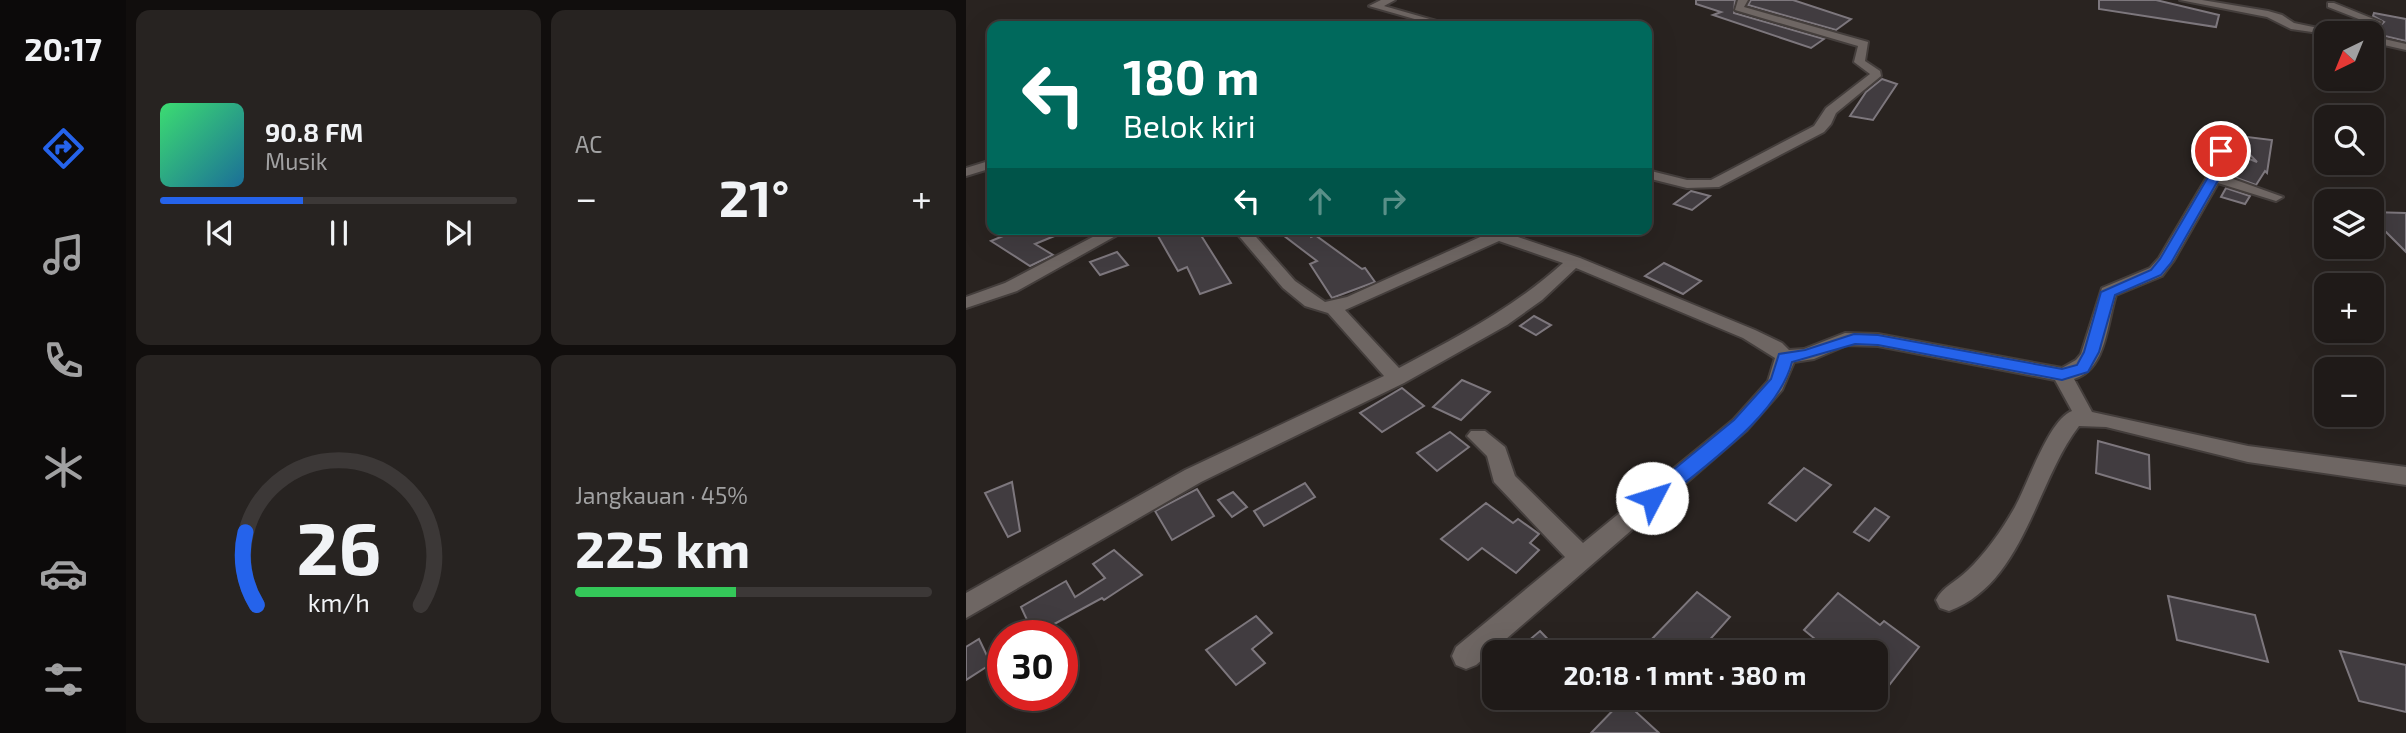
<!DOCTYPE html>
<html lang="id">
<meta charset="utf-8">
<style>
:root{--surface:#1f1a18;--page:#272321;--text:#f1f3f6;--muted:#a1a1a2;--line:#3c3837;--accent:#2563eb}
body{margin:0;font-family:"Exo 2",sans-serif;background:var(--page);color:var(--text);height:100vh;display:flex;flex-direction:column;font-size:26px;white-space:nowrap}
*{box-sizing:border-box;margin:0}
p{font-size:23px;color:var(--muted)}
.icon{flex:none;width:38px;height:38px;fill:none;stroke:currentColor;stroke-width:2;stroke-linecap:round;stroke-linejoin:round}
.map{position:relative;flex:1;overflow:hidden}
.side{display:flex;flex-direction:column;gap:10px;padding:10px;background:#110e0d;width:840px}
.side>*{flex:none}
.banner{position:absolute;left:21px;top:21px;width:665px;height:214px;border-radius:14px;box-shadow:0 7px 28px #0002,0 0 0 2px var(--line);background:#00695c;color:#fff;overflow:hidden}
.needle{width:46px;rotate:223deg}
.tools{position:absolute;left:1348px;top:21px;display:grid;gap:14px}
.tools a{display:grid;place-items:center;width:70px;height:70px;border-radius:14px;background:var(--surface);box-shadow:0 7px 28px #0002,0 0 0 2px var(--line);font-size:35px}
.speed{position:absolute;left:21px;top:620px;display:flex;gap:14px;font-size:35px;font-weight:700;text-align:center}
.speed>*{display:grid;place-content:center;width:91px;height:91px;border-radius:50%;background:var(--surface);box-shadow:0 7px 28px #0002,0 0 0 2px var(--line);line-height:1}
.speed .limit{border:10px solid #d22;background:#fff;color:#111}
.pin{position:absolute;display:grid;place-items:center;width:60px;height:60px;color:#fff;margin:-30px;border:4px solid #fff;border-radius:50%;box-shadow:0 2px 7px #0007}
.me{position:absolute;width:77px;margin:-38px;rotate:50deg;stroke-linejoin:round;filter:drop-shadow(0 0 5px #0008)}
.turn{display:flex;align-items:center;gap:24px;height:147px;padding:0 21px;font-size:32px}
.turn .icon{width:91px;height:91px;stroke-width:2.5}
.turn b{display:block;font-size:49px;line-height:60px}
.lanes{display:flex;align-items:center;height:66px;padding:0 21px;background:#0003;justify-content:center;gap:35px;direction:ltr}
.lanes .off{opacity:.35}
.big{font-size:52px;font-weight:700;line-height:1.1}
.side .card{flex:1;display:flex;flex-direction:column;justify-content:center;gap:10px;min-width:0;padding:0 24px;border-radius:14px;background:var(--page)}
.side .dial{align-items:center;gap:0}
.dial svg{height:182px;overflow:visible;fill:none;stroke:var(--line);stroke-width:7;stroke-linecap:round;text-anchor:middle}
.dial text{fill:var(--text);stroke:none}
.song{display:flex;align-items:center;gap:21px}
.cover{width:84px;height:84px;border-radius:10px;background:linear-gradient(135deg,hsl(140 70% 55%),hsl(200 70% 35%))}
.played{height:7px;border-radius:4px;background:linear-gradient(90deg,var(--accent) 40%,var(--line) 40%)}
.keys{display:flex;justify-content:space-around;direction:ltr}
.heat{display:flex;justify-content:space-between;align-items:center;font-size:38px;direction:ltr}
.charge{height:10px;border-radius:5px;background:linear-gradient(90deg,#34c759 45%,var(--line) 0)}
.side .tiles{flex:1;display:grid;gap:10px;grid-template-columns:repeat(2,1fr)}
.trip{position:absolute;left:516px;top:640px;width:406px;height:70px;border-radius:14px;background:var(--surface);box-shadow:0 7px 28px #0002,0 0 0 2px var(--line);font-weight:700;line-height:70px;text-align:center}
main{display:flex;flex:1;min-height:0}
.tab-bar{display:flex;flex-direction:column;width:126px;justify-content:space-around;align-items:center;background:#0c0a0a;color:var(--muted)}
.tab-bar .icon{width:49px;height:49px}
.tab-bar .current{color:var(--accent)}
.tab-bar b{font-size:32px;color:var(--text)}
.map>svg:first-child{display:block}
.building{fill:#413c40;stroke:#7d777d;stroke-width:2}
.lines{fill:none;stroke-linecap:round;stroke-linejoin:round}
.minor-casing{stroke:#443e3c;stroke-width:4}
.minor{fill:#6e6663;fill-rule:evenodd}
.route{fill:#2563eb;stroke:#184099;stroke-width:2}
</style>
<main>
<nav class="tab-bar">
<b>20:17</b>
<svg class="icon current" aria-label="directions" viewBox="0 0 24 24"><path d="M12 3l9 9-9 9-9-9zM9 14v-3h6M13 9l2 2-2 2"/></svg>
<svg class="icon" aria-label="music" viewBox="0 0 24 24"><path d="M9 18V5l10-2v13"/><circle cx="6" cy="18" r="3"/><circle cx="16" cy="16" r="3"/></svg>
<svg class="icon" aria-label="phone" viewBox="0 0 24 24"><path d="M5 4h4l2 5-3 2q2 4 5 5l2-3 5 2v4C11 20 4 13 5 4z"/></svg>
<svg class="icon" aria-label="climate" viewBox="0 0 24 24"><path d="M12 3v18M4 7l16 10M4 17L20 7"/></svg>
<svg class="icon" aria-label="car" viewBox="0 0 24 24"><path d="M5 17H2v-5l4-1 3-4h7l3 4 3 1v5h-3M9 17h6M6 11h13"/><circle cx="7" cy="17" r="2"/><circle cx="17" cy="17" r="2"/></svg>
<svg class="icon" aria-label="filters" viewBox="0 0 24 24"><path d="M4 7h16M4 17h16"/><circle cx="9" cy="7" r="2"/><circle cx="15" cy="17" r="2"/></svg>
</nav>
<section class="side">
<div class="tiles">
<div class="card">
<div class="song"><i class="cover"></i><div><b>90.8 FM</b><p>Musik</p></div></div>
<div class="played"></div>
<div class="keys"><svg class="icon" aria-label="previous" viewBox="0 0 24 24"><path d="M18 5L8 12l10 7zM5 5v14"/></svg><svg class="icon" aria-label="pause" viewBox="0 0 24 24"><path d="M8 5v14M16 5v14"/></svg><svg class="icon" aria-label="next" viewBox="0 0 24 24"><path d="M6 5l10 7-10 7zM19 5v14"/></svg></div>
</div>
<div class="card"><p>AC</p>
<div class="heat"><a>−</a><b class="big">21°</b><a>+</a></div>
</div>
<div class="card dial"><svg viewBox="0 0 100 80">
<path d="M14 69A42 42 0 1 1 86 69"/>
<path d="M14 69A42 42 0 0 1 9 37" stroke="#2563eb"/>
<text x="50" y="56" font-size="32" font-weight="700">26</text>
<text x="50" y="72" font-size="11">km/h</text>
</svg></div>
<div class="card"><p>Jangkauan · 45%</p><b class="big">225 km</b><div class="charge"></div></div>
</div>
</section>
<div class="map">
<svg width="1440" height="733" viewBox="0 0 1440 733">
<rect width="100%" height="100%" fill="#292320"/>
<!-- building -->
<g class="building">
<path d="M 730,0 L 769,0 L 768,13 L 858,39 L 845,48 L 747,15 L 755,12 L 730,4 Z"/>
<path d="M 785,0 L 827,0 L 885,19 L 870,30 L 782,5 Z"/>
<path d="M 1133,0 L 1190,0 L 1253,15 L 1250,27 L 1133,9 Z"/>
<path d="M 1408,13 L 1440,19 L 1440,41 L 1406,33 L 1418,22 L 1407,16 Z"/>
<path d="M 916,79 L 931,84 L 907,120 L 884,116 L 900,92 Z"/>
<path d="M 1265,135 L 1306,140 L 1301,173 L 1299,171 L 1290,185 L 1268,177 L 1281,158 L 1291,162 Z"/>
<path d="M 1260,188 L 1284,196 L 1279,204 L 1255,197 Z"/>
<path d="M 725,191 L 744,196 L 726,210 L 708,204 Z"/>
<path d="M 1405,212 L 1440,213 L 1440,252 L 1420,232 L 1405,230 Z"/>
<path d="M 54,229 L 103,229 L 103,230 L 69,244 L 87,255 L 64,266 L 25,241 Z"/>
<path d="M 188,229 L 231,229 L 265,283 L 234,294 L 221,267 L 212,271 Z"/>
<path d="M 309,229 L 340,229 L 345,237 L 349,235 L 396,269 L 399,268 L 409,282 L 366,298 L 344,264 L 351,261 Z"/>
<path d="M 151,252 L 162,265 L 134,275 L 124,262 Z"/>
<path d="M 698,263 L 735,281 L 717,294 L 679,276 Z"/>
<path d="M 568,316 L 585,325 L 570,335 L 554,326 Z"/>
<path d="M 496,380 L 524,392 L 495,420 L 467,407 Z"/>
<path d="M 436,388 L 458,406 L 416,432 L 394,413 Z"/>
<path d="M 484,432 L 503,447 L 471,471 L 451,453 Z"/>
<path d="M 1132,441 L 1183,455 L 1184,489 L 1130,473 Z"/>
<path d="M 838,468 L 865,485 L 830,521 L 803,503 Z"/>
<path d="M 46,482 L 54,531 L 42,537 L 19,493 Z"/>
<path d="M 339,483 L 349,497 L 298,526 L 288,511 Z"/>
<path d="M 231,489 L 248,516 L 206,540 L 189,511 Z"/>
<path d="M 267,492 L 281,507 L 266,517 L 252,500 Z"/>
<path d="M 520,503 L 547,523 L 552,519 L 573,534 L 564,543 L 573,550 L 550,573 L 516,548 L 502,560 L 475,539 Z"/>
<path d="M 909,508 L 923,517 L 903,541 L 888,532 Z"/>
<path d="M 148,550 L 176,575 L 138,600 L 136,598 L 68,635 L 55,607 L 100,581 L 109,597 L 139,578 L 127,564 Z"/>
<path d="M 731,592 L 764,617 L 732,653 L 696,653 L 683,642 Z"/>
<path d="M 872,593 L 914,625 L 918,621 L 953,647 L 924,684 L 910,673 L 910,653 L 866,653 L 838,630 Z"/>
<path d="M 1202,596 L 1289,615 L 1302,662 L 1211,640 Z"/>
<path d="M 290,616 L 306,633 L 286,649 L 299,663 L 270,685 L 240,650 Z"/>
<path d="M 574,631 L 595,653 L 548,653 Z"/>
<path d="M 13,639 L 25,664 L 0,680 L 0,647 Z"/>
<path d="M 1374,651 L 1440,665 L 1440,712 L 1393,701 Z"/>
<path d="M 657,700 L 693,733 L 625,733 Z"/>
</g>
<g class="lines">
<!-- minor casing -->
<g class="minor-casing">
<g id="minor">
<path d="M 415,0 L 429,0 L 418,6 L 488,26 L 473,26 L 403,6 Z"/>
<path d="M 772,0 L 782,0 L 778,7 L 902,42 L 899,61 L 914,71 L 915,76 L 870,113 L 865,124 L 858,132 L 753,187 L 721,188 L 681,178 L 681,170 L 721,180 L 745,180 L 848,126 L 860,108 L 904,74 L 888,62 L 892,46 L 769,10 Z"/>
<path d="M 1214,0 L 1236,0 L 1302,11 L 1316,15 L 1328,23 L 1376,33 L 1360,34 L 1325,29 L 1301,17 Z"/>
<path d="M 1362,3 L 1368,3 L 1415,22 L 1402,33 L 1391,33 L 1403,23 L 1362,7 Z"/>
<path d="M 1405,36 L 1440,44 L 1440,50 L 1405,42 Z"/>
<path d="M 1255,147 L 1262,151 L 1256,175 L 1317,197 L 1310,201 L 1252,183 L 1208,260 L 1196,276 L 1150,295 C 1141,322 1141,369 1108,379 L 1126,412 L 1282,446 L 1440,467 L 1440,485 L 1282,462 L 1140,427 L 1113,426 C 1070,481 1058,584 983,611 L 974,608 L 970,600 C 976,587 991,581 1001,571 C 1020,553 1036,530 1049,507 C 1061,486 1083,419 1106,411 L 1089,380 L 912,346 L 881,345 L 848,359 L 828,362 L 816,390 L 781,430 L 510,665 L 500,669 L 490,665 L 486,656 L 490,647 L 599,557 L 528,482 L 521,456 L 501,436 L 505,431 L 519,431 L 539,447 L 549,476 L 617,543 L 767,420 L 802,381 L 809,358 L 777,338 L 610,268 L 576,300 L 541,325 L 438,383 L 235,482 L 0,618 L 0,593 L 219,470 L 418,376 L 362,313 L 339,306 L 317,288 L 267,229 L 283,229 L 329,281 L 359,302 L 381,297 L 532,229 L 548,229 L 546,235 L 614,258 L 789,330 L 816,343 L 823,350 L 838,349 L 879,333 L 912,334 L 1096,368 L 1110,360 L 1115,354 L 1136,288 L 1184,268 L 1193,258 L 1241,177 L 1248,151 ZM 533,241 L 597,263 C 546,309 493,336 433,368 L 379,310 Z"/>
<path d="M 26,160 L 26,168 L 0,176 L 0,168 Z"/>
<path d="M 142,229 L 162,229 L 51,291 L 0,308 L 0,297 L 39,283 Z"/>
</g>
</g>
<!-- minor -->
<use href="#minor" class="minor"/>
</g>
<!-- route -->
<path class="route" d="M 1255,147 L 1261,151 L 1254,177 L 1205,263 L 1195,275 L 1149,295 L 1133,352 L 1122,372 L 1096,380 L 912,345 L 889,344 L 826,362 C 812,417 735,468 693,504 L 679,504 L 677,498 L 679,493 L 768,420 L 805,379 L 813,354 L 839,350 L 888,334 L 912,335 L 1096,369 L 1111,365 L 1118,352 L 1135,292 L 1185,270 L 1194,259 L 1242,177 L 1250,151 Z"/>
</svg>
<div class="tools">
<a><svg class="needle" viewBox="-14 -14 28 28"><path d="M0-13l5 13h-10z" fill="#e53935"/><path d="M0 13l5-13h-10z" fill="#a1a1a2"/></svg></a>
<a><svg class="icon" aria-label="search" viewBox="0 0 24 24"><circle cx="10" cy="10" r="6"/><path d="M15 15l6 6"/></svg></a>
<a><svg class="icon" aria-label="layers" viewBox="0 0 24 24"><path d="M12 4l9 5-9 5-9-5zM3 14l9 5 9-5"/></svg></a>
<a>+</a>
<a>−</a>
</div>
<div class="speed"><div class="limit">30</div></div>
<div class="pin" style="left:1255px;top:151px;background:#d93025"><svg class="icon" aria-label="arrive" viewBox="0 0 24 24"><path d="M6 21V4h12l-3 4 3 4H6"/></svg></div>
<svg class="me" style="left:686px;top:498px" viewBox="-20 -20 40 40"><circle r="19" fill="#fff"/><path d="M0-13L10 11 0 6-10 11z" fill="#2563eb"/></svg>
<div class="trip">20:18 · 1 mnt · 380 m</div>
<div class="banner">
<div class="turn"><svg class="icon" aria-label="left" viewBox="0 0 24 24"><path d="M17 20v-9H6M10 6l-5 5 5 5"/></svg><div><b>180 m</b>Belok kiri</div></div>
<div class="lanes"><svg class="icon" aria-label="left" viewBox="0 0 24 24"><path d="M17 20v-9H6M10 6l-5 5 5 5"/></svg><svg class="icon off" aria-label="ahead" viewBox="0 0 24 24"><path d="M12 20V5M6 11l6-6 6 6"/></svg><svg class="icon off" aria-label="right" viewBox="0 0 24 24"><path d="M7 20v-9h11M14 6l5 5-5 5"/></svg></div>
</div>
</div>
</main>
